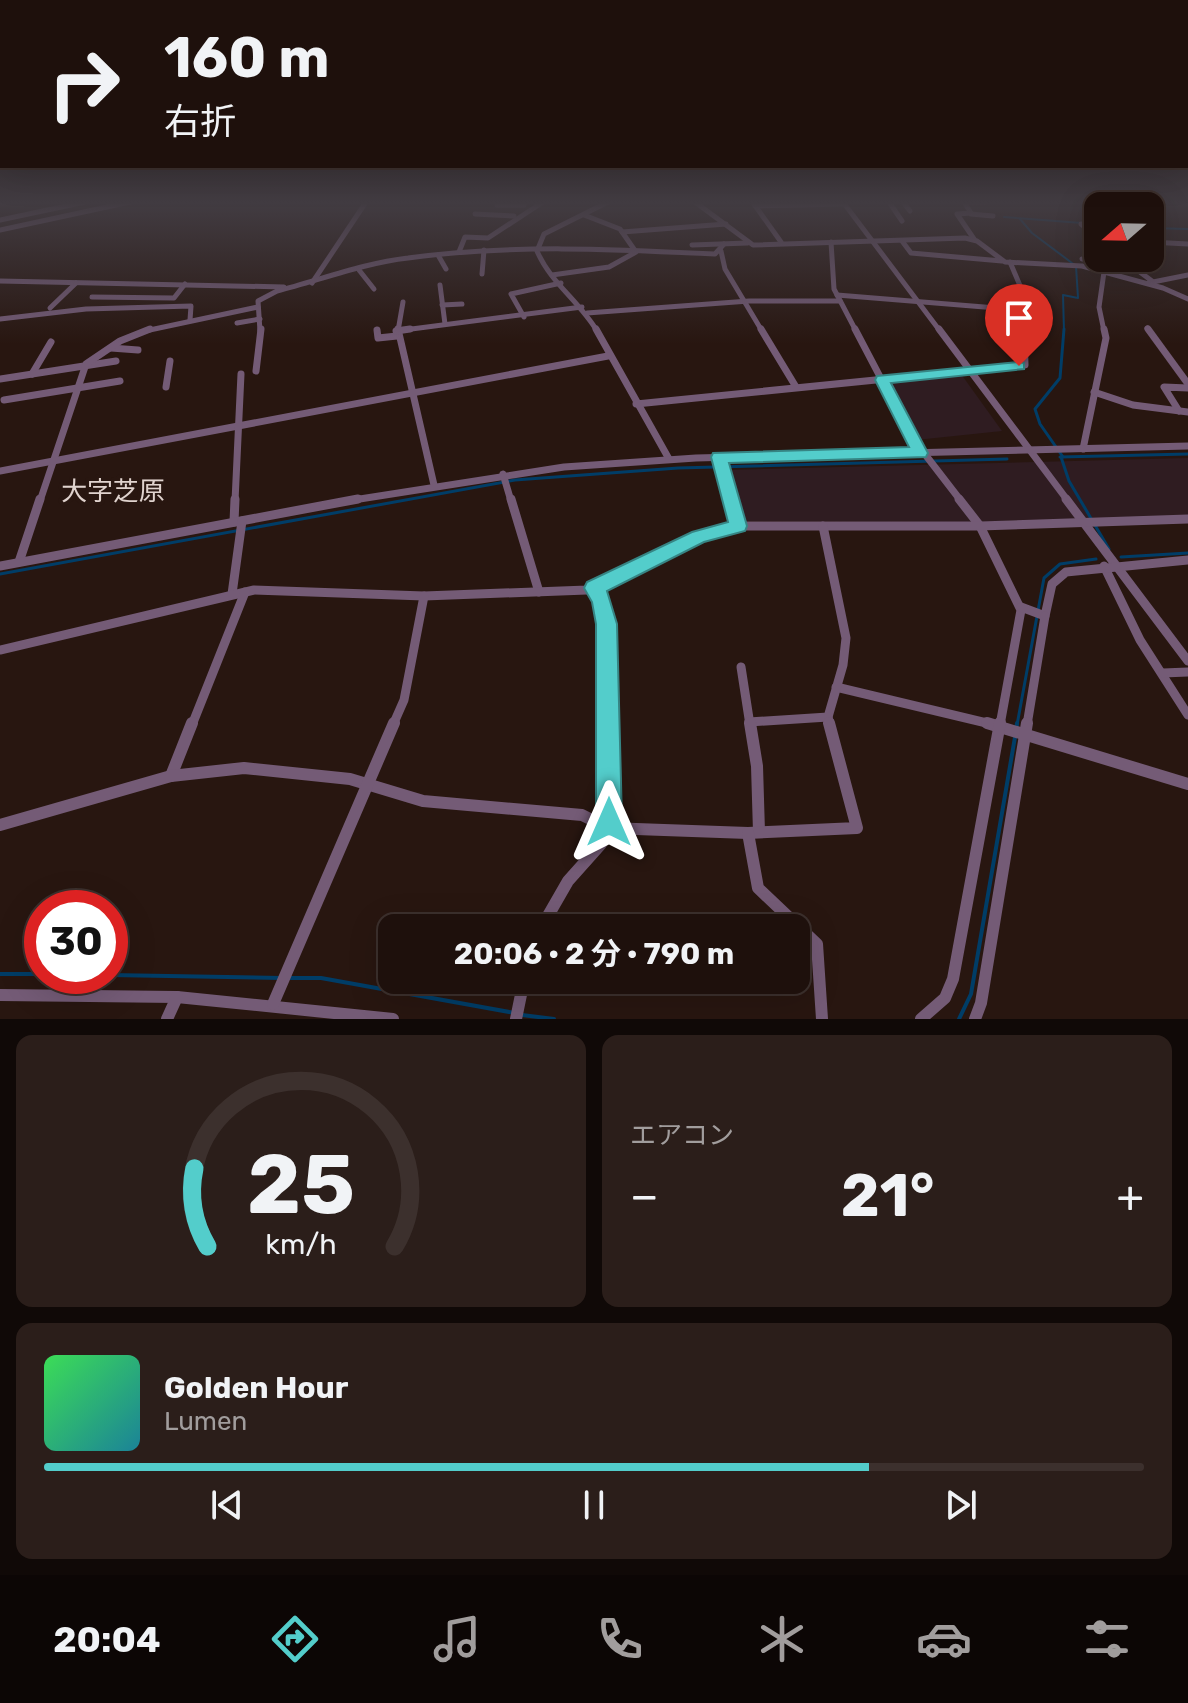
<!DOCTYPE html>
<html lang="ja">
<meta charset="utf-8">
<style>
:root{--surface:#1e100c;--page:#2b1e1a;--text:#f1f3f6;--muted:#a19d9d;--line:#3c302d;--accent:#53cdcb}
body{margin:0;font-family:Rubik,"Noto Sans JP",sans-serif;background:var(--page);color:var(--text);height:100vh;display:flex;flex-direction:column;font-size:30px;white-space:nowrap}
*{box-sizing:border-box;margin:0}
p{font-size:26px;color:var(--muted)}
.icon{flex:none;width:44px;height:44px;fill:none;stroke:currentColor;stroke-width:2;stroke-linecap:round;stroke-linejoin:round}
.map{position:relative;height:1019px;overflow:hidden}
.side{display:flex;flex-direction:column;gap:16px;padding:16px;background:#100907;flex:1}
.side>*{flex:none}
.top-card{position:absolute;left:0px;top:0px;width:1188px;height:168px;box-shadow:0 8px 32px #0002,0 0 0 2px var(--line);background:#1e100c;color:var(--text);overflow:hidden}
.needle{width:52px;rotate:250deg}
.tools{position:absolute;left:1084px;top:192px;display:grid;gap:16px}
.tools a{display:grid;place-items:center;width:80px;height:80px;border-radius:16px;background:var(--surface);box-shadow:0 8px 32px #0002,0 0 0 2px var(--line);font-size:40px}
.speed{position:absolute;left:24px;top:890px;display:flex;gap:16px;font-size:40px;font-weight:700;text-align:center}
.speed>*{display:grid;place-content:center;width:104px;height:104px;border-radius:50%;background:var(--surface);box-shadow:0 8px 32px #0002,0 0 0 2px var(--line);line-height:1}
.speed .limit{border:12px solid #d22;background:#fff;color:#111}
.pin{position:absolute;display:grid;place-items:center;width:68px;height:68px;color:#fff;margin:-82px -34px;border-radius:50% 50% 50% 0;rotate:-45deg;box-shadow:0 0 8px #0007}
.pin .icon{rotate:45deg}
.me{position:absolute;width:88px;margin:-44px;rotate:0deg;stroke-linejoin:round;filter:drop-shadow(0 0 6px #0008)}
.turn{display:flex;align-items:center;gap:28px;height:168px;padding:0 32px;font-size:36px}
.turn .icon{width:104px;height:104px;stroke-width:2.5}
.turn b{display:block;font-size:56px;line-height:68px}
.big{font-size:60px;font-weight:700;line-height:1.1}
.side .card{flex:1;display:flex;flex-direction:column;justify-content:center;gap:12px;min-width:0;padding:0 28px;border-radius:16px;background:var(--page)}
.side .dial{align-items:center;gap:0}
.dial svg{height:208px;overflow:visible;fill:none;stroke:var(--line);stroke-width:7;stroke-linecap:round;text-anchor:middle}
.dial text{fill:var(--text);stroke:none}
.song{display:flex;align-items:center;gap:24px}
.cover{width:96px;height:96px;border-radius:12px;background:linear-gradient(135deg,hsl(130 70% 55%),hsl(190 70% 35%))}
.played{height:8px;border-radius:4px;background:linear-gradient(90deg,var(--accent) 75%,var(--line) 75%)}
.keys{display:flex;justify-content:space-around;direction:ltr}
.heat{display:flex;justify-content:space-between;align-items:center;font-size:44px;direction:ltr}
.side .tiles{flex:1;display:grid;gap:16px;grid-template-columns:1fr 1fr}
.card:last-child{grid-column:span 2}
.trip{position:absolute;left:378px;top:914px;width:432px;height:80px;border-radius:16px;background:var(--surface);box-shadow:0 8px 32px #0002,0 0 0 2px var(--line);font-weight:700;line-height:80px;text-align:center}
.menu{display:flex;height:128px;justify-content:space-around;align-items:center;background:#0c0605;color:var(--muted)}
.menu .icon{width:56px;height:56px}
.menu .active{color:var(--accent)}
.menu b{font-size:36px;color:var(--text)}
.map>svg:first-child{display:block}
.commercial{fill:#2f1c21}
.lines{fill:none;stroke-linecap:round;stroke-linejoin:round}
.stream-far2{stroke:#003d67;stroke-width:2}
.stream-far1{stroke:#003d67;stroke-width:3}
.stream{stroke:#003d67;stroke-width:4}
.minor-far3{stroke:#745b76;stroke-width:5}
.minor-far2{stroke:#745b76;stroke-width:7}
.minor-far1{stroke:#745b76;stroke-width:9}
.minor{stroke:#745b76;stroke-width:12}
.route{fill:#53cdcb;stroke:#368584;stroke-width:2}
.labels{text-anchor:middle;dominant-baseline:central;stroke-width:8;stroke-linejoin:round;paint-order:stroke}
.quarter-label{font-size:26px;fill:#e0d3ce;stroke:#281610}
</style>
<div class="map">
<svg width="1188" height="1019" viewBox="0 0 1188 1019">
<rect width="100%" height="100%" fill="#281610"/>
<!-- commercial -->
<g class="commercial">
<path d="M 961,374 L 1002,431 L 916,440 L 885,381 Z"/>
<path d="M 1188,458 L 1188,516 L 967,522 L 741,521 L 725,470 Z"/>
</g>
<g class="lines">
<!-- stream-far2 -->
<g class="stream-far2">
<path d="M 1004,217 L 1082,223"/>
<path d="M 1020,219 L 1032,233 L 1076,266 L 1078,298 L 1063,295 L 1064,331"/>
<path d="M 1150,228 L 1188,229"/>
</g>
<!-- stream-far1 -->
<g class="stream-far1">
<path d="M 1060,457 L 1188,454"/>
<path d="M 1061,457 L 1069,481 L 1109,549"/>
<path d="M 1063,457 L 1040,424 L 1035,409 L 1060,378 L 1064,329"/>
<path d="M 1121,557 L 1188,553"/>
<path d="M 0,574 L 515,480 L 678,468 L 1007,459"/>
<path d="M 1017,725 L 1044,578 L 1060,564 L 1096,559"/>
</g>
<!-- stream -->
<g class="stream">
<path d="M 1016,730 L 1017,723"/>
<path d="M 0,974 L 42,974"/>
<path d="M 110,975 L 282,978"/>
<path d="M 290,978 L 321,978 L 515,1013"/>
<path d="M 522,1015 L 554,1019"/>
<path d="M 959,1019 L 971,994 L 1015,737"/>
</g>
<!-- minor-far3 -->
<g class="minor-far3">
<path d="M 695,202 L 753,245 L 965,238 L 977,241 L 1005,262 L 1082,266 L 1163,288 L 1188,299"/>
<path d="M 843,202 L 940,331"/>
<path d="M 889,202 L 902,221"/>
<path d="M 903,202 L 910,211"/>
<path d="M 964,202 L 971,213 L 957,214 L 974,239"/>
<path d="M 968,202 L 986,202"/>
<path d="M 754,204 L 781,242"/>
<path d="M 497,205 L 524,205"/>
<path d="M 755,206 L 845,204"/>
<path d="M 1085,213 L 1098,224"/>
<path d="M 475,214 L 514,216"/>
<path d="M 971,214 L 993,216"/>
<path d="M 0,220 L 85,202"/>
<path d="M 1098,226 L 1081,224 L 1096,236 L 1098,245"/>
<path d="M 0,230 L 130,202"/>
<path d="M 622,232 L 726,224"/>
<path d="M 902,241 L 911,253 L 1002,261"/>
<path d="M 831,242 L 834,289 L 856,331"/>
<path d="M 1150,242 L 1188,244"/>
<path d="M 692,245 L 747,243"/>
<path d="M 721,251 L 725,269 L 762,331"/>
<path d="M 459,252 L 465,237 L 488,238 L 543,202"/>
<path d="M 438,255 L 446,269"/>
<path d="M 1121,258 L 1152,281"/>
<path d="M 1082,259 L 1108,258"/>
<path d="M 1010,262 L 1024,295 L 1025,331"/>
<path d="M 359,270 L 374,289"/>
<path d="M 1104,272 L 1099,307 L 1104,331"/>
<path d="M 482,274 L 484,250"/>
<path d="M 552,275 L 609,267 L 636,252 L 620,229 L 584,215"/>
<path d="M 0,281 L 284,287"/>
<path d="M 312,283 L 366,202"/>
<path d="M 1148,283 L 1188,275"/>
<path d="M 440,285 L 445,324"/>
<path d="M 837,295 L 1022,310"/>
<path d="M 92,297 L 174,298 L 185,284"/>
<path d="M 442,305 L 462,304"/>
<path d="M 50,308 L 76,283"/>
<path d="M 587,313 L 749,301 L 840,301"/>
<path d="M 524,317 L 511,294 L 561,283"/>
<path d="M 0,319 L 86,309 L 191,306 L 190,320"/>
<path d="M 237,323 L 260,319"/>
<path d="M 1147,328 L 1149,331"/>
<path d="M 145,331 L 258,307"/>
<path d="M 260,331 L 258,301 L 277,291 C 320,280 364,263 408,258 C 510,244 613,249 715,254 L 724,244"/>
<path d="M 396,331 L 582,307"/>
<path d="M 398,331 L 403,302"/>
<path d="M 597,331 C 580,302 550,282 537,251 L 544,234 L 608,202"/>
</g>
<!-- minor-far2 -->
<g class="minor-far2">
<path d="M 398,329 L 434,485"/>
<path d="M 596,329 L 669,459"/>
<path d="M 761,329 L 796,387"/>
<path d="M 855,329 L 920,453"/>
<path d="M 939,329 L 1068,501"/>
<path d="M 1148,329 L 1188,384"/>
<path d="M 377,330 L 378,338 L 397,336"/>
<path d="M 396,331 L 410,329"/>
<path d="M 111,348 L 138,350"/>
<path d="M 256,371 L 261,329"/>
<path d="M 32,374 L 51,342"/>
<path d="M 0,379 L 116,361"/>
<path d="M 166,387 L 170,361"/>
<path d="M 1094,392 L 1133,405 L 1188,412"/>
<path d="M 4,400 L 120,381"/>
<path d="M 636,404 L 1025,365 L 1024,329"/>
<path d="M 1179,411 L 1164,387 L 1188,388"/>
<path d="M 1083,449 L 1106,338 L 1104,329"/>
<path d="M 924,453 L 961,501"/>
<path d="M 719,457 L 731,501"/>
<path d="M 0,471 L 608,356"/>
<path d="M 503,474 L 511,501"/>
<path d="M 40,501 L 86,364 L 120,341 L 150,329"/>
<path d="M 235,501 L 241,374"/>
<path d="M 347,501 L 564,467 L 696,458 L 1188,446"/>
</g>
<!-- minor-far1 -->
<g class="minor-far1">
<path d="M 511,499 L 539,592"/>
<path d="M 731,499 L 738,526"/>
<path d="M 959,499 L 980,526 L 1021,610 L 1000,725"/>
<path d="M 1066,499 L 1188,661"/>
<path d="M 234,522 L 235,499"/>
<path d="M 19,562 L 40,499"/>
<path d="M 0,566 L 358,499"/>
<path d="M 1104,566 L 1140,640 L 1188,715"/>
<path d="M 594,588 C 617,625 607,682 607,725"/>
<path d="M 232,594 L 242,521"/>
<path d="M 1021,607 L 1045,616 L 1052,584 L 1066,572 L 1188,560"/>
<path d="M 0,650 L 254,590 L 424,596 L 587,590 L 698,537 L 738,526 L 980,526 L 1188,519"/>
<path d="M 741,667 L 750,725"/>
<path d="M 1163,673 L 1188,672"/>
<path d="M 836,687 L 995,725"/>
<path d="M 828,717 L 830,725"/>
<path d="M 749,722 L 828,717 L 843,665 L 846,638 L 823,526"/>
<path d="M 192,725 L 245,592"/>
<path d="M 393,725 L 404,700 L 424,596"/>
<path d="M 1027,725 L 1045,616"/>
</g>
<!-- minor -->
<g class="minor">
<path d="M 750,723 L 757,766 L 759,832"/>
<path d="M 987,723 L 1188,784"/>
<path d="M 171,776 L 192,723"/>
<path d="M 0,825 L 171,776 L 244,768 L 350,779 L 423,801 L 582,815 L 608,828 L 748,833 L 857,828 L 829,723"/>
<path d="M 748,833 L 758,888 L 817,944 L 822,1019"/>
<path d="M 541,928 L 568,881 L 601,844 L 608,828 L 607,723"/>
<path d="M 0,995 L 177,997 L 393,1019"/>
<path d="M 273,1004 L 394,723"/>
<path d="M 167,1019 L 177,997"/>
<path d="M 516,1019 L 524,980"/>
<path d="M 921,1019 L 945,998 L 953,979 L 1000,723"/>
<path d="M 975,1019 L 981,1003 L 1027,723"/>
</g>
</g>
<!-- sky -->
<linearGradient id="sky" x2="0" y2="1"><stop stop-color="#160c09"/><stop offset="0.59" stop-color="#423c42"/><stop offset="1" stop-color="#423c42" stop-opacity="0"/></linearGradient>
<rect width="1188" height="344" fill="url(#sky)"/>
<!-- route -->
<path class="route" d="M 1019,362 L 1024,363 L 1024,369 L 891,383 L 928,453 L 926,457 L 729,463 L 747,526 L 745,531 L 704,542 L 607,591 L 617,624 L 622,822 L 618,832 L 609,836 L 600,832 L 596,822 L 596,624 L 592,602 L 584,588 L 587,582 L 692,532 L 728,522 L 711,457 L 713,453 L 909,447 L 875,380 L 877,376 Z"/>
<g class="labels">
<!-- quarter labels -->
<g class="quarter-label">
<text x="113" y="491">大字芝原</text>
</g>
</g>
</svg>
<div class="tools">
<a><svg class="needle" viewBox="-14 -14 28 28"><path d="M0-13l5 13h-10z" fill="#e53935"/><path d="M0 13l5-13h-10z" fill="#a19d9d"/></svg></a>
</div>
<div class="speed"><div class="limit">30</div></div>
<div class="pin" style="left:1019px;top:366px;background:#d93025"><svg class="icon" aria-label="arrive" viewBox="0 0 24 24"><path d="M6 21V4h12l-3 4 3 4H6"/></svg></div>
<svg class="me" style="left:609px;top:822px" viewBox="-20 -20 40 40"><path d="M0-17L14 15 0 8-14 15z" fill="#53cdcb" stroke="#fff" stroke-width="4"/></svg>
<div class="trip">20:06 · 2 分 · 790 m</div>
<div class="top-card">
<div class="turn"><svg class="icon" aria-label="right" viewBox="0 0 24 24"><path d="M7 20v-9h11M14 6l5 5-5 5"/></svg><div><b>160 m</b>右折</div></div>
</div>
</div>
<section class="side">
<div class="tiles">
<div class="card dial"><svg viewBox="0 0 100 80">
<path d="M14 69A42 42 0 1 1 86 69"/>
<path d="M14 69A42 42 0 0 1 9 39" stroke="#53cdcb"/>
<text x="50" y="56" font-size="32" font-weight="700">25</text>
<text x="50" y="72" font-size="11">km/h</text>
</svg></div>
<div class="card"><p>エアコン</p>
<div class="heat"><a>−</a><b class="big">21°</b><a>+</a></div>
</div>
<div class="card">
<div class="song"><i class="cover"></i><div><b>Golden Hour</b><p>Lumen</p></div></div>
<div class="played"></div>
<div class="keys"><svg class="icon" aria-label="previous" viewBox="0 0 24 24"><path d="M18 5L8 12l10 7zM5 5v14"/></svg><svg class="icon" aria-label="pause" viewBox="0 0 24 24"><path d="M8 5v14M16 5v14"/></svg><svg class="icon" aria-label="next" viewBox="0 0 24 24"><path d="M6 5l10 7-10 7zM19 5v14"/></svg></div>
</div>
</div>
</section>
<nav class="menu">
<b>20:04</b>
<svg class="icon active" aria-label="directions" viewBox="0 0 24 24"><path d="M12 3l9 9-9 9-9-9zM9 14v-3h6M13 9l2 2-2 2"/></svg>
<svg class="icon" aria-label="music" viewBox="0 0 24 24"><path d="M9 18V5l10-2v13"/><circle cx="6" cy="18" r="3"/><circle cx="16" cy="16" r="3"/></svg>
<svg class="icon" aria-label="phone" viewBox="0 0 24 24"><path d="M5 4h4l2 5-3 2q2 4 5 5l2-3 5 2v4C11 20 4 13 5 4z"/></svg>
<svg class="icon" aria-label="climate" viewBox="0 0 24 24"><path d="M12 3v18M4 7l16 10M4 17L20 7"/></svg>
<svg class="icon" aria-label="car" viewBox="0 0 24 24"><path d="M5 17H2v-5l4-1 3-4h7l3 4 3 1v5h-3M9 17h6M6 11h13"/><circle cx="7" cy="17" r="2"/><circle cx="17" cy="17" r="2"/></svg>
<svg class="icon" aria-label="filters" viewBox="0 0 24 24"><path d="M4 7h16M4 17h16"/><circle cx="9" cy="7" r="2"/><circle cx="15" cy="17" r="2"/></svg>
</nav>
